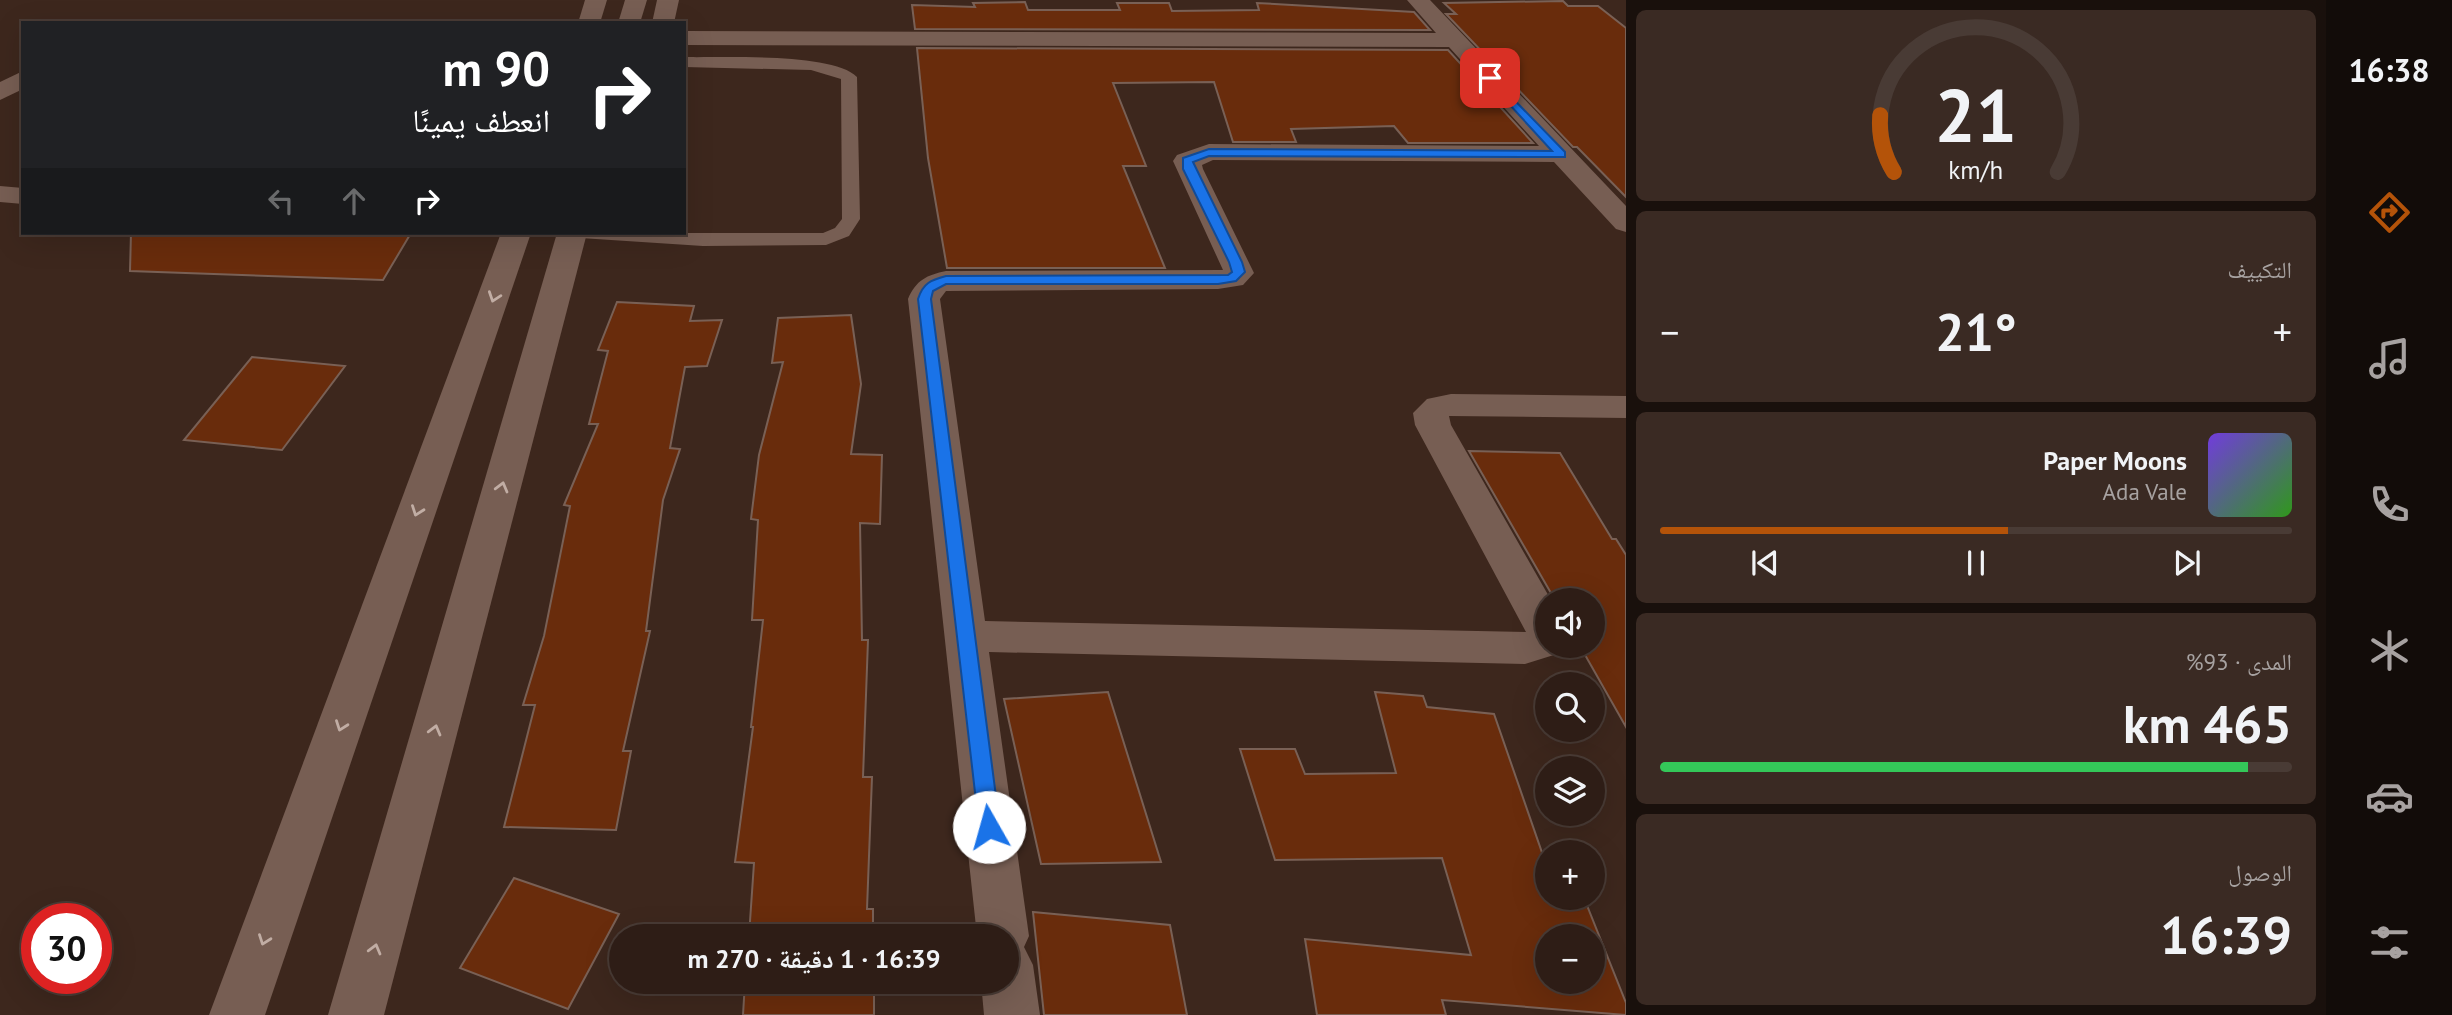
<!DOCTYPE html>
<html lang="ar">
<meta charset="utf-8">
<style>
:root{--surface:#2e1d16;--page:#3a2a23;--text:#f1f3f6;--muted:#a7a2a1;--line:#493b35;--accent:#b45309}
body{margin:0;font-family:"PT Sans","Noto Naskh Arabic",sans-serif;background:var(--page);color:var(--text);direction:rtl;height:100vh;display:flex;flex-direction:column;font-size:26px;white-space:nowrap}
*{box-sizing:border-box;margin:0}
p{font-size:23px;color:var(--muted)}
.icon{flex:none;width:38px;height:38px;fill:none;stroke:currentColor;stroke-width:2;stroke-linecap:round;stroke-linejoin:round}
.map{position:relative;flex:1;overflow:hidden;direction:ltr}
.side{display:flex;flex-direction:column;gap:10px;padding:10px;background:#19100c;width:700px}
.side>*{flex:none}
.banner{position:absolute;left:21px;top:21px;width:665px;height:214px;border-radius:0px;box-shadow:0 7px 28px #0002,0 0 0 2px var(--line);direction:rtl;background:#202124;color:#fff;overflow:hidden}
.controls{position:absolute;left:1535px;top:588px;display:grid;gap:14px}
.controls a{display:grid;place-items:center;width:70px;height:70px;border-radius:50%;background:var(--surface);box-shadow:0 7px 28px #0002,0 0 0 2px var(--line);font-size:35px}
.speed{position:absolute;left:21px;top:903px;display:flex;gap:14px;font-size:35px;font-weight:700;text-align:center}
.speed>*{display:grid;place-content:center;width:91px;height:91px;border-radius:50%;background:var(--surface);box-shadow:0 7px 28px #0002,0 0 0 2px var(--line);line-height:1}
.speed .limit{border:10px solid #d22;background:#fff;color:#111}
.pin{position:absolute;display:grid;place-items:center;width:60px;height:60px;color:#fff;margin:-30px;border-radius:14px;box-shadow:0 4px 10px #0006}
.me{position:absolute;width:77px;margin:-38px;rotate:353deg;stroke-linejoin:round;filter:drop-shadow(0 0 5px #0008)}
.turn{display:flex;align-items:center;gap:24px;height:147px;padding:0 21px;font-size:32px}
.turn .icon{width:91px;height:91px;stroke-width:2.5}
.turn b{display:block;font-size:49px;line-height:60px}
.lanes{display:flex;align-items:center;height:66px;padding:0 21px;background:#0003;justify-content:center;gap:35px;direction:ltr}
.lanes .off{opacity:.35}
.big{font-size:52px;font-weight:700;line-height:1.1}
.side .card{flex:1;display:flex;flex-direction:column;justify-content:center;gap:10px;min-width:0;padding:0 24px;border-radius:10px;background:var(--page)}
.side .dial{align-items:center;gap:0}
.dial svg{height:182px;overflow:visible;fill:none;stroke:var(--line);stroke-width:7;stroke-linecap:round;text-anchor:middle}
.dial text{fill:var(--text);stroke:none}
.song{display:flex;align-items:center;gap:21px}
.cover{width:84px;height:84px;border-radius:10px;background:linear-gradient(135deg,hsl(260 70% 55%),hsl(110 70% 35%))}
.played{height:7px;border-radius:4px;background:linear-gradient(90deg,var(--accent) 55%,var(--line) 55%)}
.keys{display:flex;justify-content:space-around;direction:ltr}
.heat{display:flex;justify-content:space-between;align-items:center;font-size:38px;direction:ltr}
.charge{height:10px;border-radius:5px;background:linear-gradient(90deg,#34c759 93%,var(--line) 0)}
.trip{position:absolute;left:609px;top:924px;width:410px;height:70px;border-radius:35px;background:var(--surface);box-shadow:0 7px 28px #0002,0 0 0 2px var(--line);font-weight:700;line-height:70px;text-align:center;direction:rtl}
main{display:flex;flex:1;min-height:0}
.tabs{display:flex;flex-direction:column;width:126px;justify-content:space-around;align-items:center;background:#120c09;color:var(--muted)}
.tabs .icon{width:49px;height:49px}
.tabs .on{color:var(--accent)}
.tabs b{font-size:32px;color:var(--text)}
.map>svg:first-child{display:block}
.building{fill:#692c0c;stroke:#796055;stroke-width:2;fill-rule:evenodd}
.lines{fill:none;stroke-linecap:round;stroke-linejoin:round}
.service{fill:#775e53;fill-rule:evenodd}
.minor{fill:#775e53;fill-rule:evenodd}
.oneway{stroke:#c1ada4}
.route{fill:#1a73e8;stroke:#114b97;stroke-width:2}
</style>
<main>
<nav class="tabs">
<b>16:38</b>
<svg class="icon on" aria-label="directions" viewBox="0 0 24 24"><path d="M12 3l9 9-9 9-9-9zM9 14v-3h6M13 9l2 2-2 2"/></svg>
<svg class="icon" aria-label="music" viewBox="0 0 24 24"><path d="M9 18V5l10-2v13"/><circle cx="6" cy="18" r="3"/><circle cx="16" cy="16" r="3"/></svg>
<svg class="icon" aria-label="phone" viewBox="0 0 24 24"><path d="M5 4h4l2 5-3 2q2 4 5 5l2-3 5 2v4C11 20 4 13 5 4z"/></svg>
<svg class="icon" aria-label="climate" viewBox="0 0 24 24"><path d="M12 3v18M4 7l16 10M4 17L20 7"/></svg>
<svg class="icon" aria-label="car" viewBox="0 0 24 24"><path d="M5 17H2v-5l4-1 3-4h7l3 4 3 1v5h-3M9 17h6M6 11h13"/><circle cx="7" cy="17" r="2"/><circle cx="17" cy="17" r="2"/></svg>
<svg class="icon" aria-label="filters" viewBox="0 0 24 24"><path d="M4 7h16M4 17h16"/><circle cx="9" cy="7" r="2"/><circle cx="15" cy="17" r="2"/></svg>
</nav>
<section class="side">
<div class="card dial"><svg viewBox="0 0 100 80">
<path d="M14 69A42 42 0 1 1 86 69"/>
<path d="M14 69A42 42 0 0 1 8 44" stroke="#b45309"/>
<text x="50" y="56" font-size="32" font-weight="700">21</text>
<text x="50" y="72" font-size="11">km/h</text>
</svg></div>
<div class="card"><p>التكييف</p>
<div class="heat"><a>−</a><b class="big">21°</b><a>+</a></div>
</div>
<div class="card">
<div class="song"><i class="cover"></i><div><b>Paper Moons</b><p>Ada Vale</p></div></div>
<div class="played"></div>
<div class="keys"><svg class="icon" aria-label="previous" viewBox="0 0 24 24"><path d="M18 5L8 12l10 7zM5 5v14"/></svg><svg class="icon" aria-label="pause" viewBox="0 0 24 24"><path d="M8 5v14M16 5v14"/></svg><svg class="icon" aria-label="next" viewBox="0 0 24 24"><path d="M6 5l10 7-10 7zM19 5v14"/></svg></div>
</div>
<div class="card"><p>المدى · 93%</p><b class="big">465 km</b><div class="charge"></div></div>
<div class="card"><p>الوصول</p><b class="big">16:39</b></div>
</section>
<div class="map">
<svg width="1626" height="1015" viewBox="0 0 1626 1015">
<rect width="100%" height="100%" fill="#3d271d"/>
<!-- building -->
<g class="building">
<path d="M 1563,1 L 1568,6 L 1598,6 L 1626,28 L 1626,197 L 1577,147 L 1573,147 L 1446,14 L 1456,14 L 1444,3 Z"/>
<path d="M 1025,2 L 1028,10 L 1120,10 L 1117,3 L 1169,3 L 1172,11 L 1259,10 L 1257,3 L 1414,12 L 1430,30 L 915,29 L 912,5 L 975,7 L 973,3 Z"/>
<path d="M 917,48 L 1448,50 L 1533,143 L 1408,143 L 1394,126 L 1291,129 L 1296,142 L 1233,142 L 1214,82 L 1113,83 L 1146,166 L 1123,166 L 1165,268 L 947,268 L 928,158 Z"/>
<path d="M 131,233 L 411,233 L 383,280 L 130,271 Z"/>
<path d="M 617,302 L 694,306 L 690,321 L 722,320 L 707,366 L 685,367 L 670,448 L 680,449 L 663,500 L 646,631 L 650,631 L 623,751 L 631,751 L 616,830 L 504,827 L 535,705 L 523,705 L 544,636 L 570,506 L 564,505 L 598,424 L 589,424 L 608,351 L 598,350 Z"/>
<path d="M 851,315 L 861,384 L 851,454 L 882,455 L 880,524 L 860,523 L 862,640 L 868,640 L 863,777 L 872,777 L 867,909 L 873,909 L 873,936 L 749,936 L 754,863 L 735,862 L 753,727 L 751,727 L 763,620 L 752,620 L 758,520 L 751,519 L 759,455 L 783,362 L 772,363 L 778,318 Z"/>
<path d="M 252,357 L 345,366 L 282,450 L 184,440 Z"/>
<path d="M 1469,451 L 1560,453 L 1612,539 L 1616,539 L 1626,555 L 1626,727 L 1580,646 L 1592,646 L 1592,600 L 1555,600 Z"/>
<path d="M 1108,692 L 1161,862 L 1041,864 L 1004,699 Z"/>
<path d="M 1375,692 L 1423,696 L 1427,707 L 1494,714 L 1547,867 L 1547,898 L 1584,898 L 1626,1003 L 1626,1015 L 1442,1000 L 1446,1015 L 1317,1015 L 1305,939 L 1471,955 L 1442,858 L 1275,860 L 1240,749 L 1295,749 L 1305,774 L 1396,773 ZM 1547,936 L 1592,936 L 1592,982 L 1547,982 Z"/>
<path d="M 514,878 L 619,914 L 568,1009 L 460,968 Z"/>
<path d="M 1033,912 L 1170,925 L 1187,1015 L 1044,1015 Z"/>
<path d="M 745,982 L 874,982 L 874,1015 L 743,1015 Z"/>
</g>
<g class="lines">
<!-- service -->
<path class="service" d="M 684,57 C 721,58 833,52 857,77 L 860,219 L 849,236 L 826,245 L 703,246 L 565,237 L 563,233 L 823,233 L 835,228 L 842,219 L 841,79 L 811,70 L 684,67 Z"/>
<!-- minor -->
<g class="minor">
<path d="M 585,0 L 607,0 L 600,23 L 578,23 Z"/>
<path d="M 625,0 L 647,0 L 640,23 L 618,23 Z"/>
<path d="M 657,0 L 679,0 L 674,23 L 652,23 Z"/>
<path d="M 1407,0 L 1430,0 L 1626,206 L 1626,232 L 1616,229 L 1554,162 L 1213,160 L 1202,165 L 1203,169 L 1254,273 L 1243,285 L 1218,289 L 946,291 L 940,299 L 985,621 L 1526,632 L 1415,425 L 1413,413 L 1427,399 L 1451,394 L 1626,396 L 1626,418 L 1449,416 L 1451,425 L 1551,600 L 1547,600 L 1547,646 L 1562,646 L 1557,654 L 1525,664 L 989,652 L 1029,936 L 1024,947 L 1033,965 L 1040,1015 L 984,1015 L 981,982 L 1006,982 L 1006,936 L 977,936 L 908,299 C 916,280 927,275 946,271 L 1223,270 L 1173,161 L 1177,155 L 1209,144 L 1539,146 L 1449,47 L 684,45 L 684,31 L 1436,33 Z"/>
<path d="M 23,71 L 23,89 L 0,100 L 0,82 Z"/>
<path d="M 0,186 L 23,188 L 23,204 L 0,202 Z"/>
<path d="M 501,233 L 531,233 L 265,1015 L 209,1015 Z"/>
<path d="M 557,233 L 587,233 L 384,1015 L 328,1015 Z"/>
</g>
</g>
<!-- one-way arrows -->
<defs><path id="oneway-chevron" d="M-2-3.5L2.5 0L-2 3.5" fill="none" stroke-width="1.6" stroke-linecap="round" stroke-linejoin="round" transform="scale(1.75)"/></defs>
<g class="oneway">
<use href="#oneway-chevron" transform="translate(494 297) rotate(109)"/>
<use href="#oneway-chevron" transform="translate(502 487) rotate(-75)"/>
<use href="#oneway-chevron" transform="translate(417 511) rotate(110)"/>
<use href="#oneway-chevron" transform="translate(341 726) rotate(110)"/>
<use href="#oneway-chevron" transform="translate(435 730) rotate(-75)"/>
<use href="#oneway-chevron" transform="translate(264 940) rotate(110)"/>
<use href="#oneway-chevron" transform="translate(375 949) rotate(-75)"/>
</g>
<!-- route -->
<path class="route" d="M 1490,75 L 1565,152 L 1565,157 L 1209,156 L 1193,162 L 1242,262 L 1245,272 L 1236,281 L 1218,284 L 946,284 L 933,291 L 931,299 L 1000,827 L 997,833 L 989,836 L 982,833 L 979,827 L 918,299 C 923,283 931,280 946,276 L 1228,275 L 1232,272 L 1229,262 L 1183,169 L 1183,158 L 1209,149 L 1552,151 L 1487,80 L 1485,78 Z"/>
</svg>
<div class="controls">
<a><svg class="icon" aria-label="sound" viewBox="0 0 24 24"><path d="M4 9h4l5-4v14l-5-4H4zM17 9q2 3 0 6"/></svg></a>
<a><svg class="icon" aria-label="search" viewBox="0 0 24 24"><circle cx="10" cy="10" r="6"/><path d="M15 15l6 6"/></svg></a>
<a><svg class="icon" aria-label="layers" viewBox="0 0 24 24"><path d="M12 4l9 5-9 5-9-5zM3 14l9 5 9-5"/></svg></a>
<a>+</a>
<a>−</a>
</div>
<div class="speed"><div class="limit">30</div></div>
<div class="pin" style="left:1490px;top:78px;background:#d93025"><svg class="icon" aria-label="arrive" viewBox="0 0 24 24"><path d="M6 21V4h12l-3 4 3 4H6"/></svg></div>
<svg class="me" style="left:989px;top:827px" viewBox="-20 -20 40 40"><circle r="19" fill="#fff"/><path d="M0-13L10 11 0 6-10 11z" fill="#1a73e8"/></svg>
<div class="trip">16:39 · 1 دقيقة · 270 m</div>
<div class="banner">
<div class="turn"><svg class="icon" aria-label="right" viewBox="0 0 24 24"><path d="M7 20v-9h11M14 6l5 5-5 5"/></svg><div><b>90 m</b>انعطف يمينًا</div></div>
<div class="lanes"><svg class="icon off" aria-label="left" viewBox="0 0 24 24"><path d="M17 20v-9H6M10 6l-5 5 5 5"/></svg><svg class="icon off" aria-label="ahead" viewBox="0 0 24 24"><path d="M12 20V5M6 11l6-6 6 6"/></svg><svg class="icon" aria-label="right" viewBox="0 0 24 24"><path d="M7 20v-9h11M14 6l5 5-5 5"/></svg></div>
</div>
</div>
</main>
